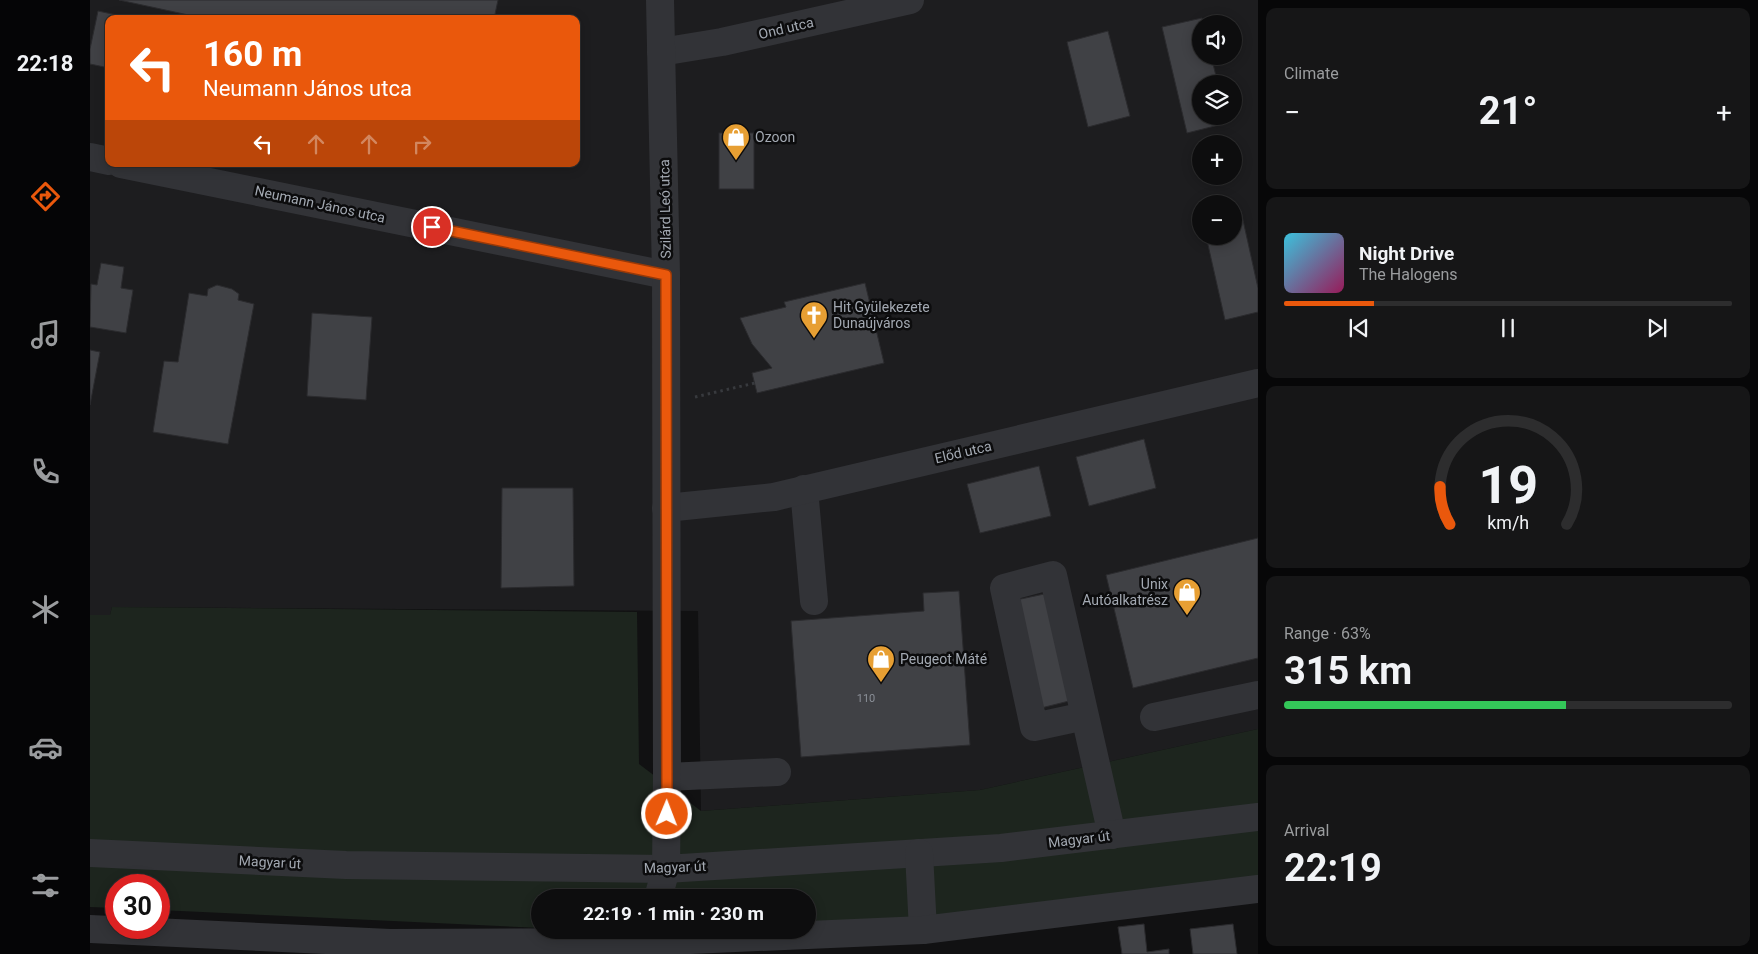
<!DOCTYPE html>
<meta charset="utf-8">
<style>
:root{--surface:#0d0d0e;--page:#161617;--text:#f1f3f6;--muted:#9a9c9e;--line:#2d2d2e;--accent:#ea580c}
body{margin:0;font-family:Roboto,sans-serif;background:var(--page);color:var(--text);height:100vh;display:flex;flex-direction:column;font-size:19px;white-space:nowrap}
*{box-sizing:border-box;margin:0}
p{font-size:16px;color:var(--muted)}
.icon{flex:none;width:28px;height:28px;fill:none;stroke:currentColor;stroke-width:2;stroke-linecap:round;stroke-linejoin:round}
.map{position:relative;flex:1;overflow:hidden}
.drawer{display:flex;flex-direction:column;gap:8px;padding:8px;background:#070708;width:500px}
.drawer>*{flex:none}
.guide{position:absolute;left:15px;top:15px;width:475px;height:152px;border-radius:10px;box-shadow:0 2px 12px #0003,0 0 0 1px var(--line);background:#ea580c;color:#fff;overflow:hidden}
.tools{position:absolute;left:1102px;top:15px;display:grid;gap:10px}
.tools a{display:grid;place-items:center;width:50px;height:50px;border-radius:50%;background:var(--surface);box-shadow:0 2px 12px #0003,0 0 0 1px var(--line);font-size:25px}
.speed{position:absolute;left:15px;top:874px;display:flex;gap:10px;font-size:25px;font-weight:700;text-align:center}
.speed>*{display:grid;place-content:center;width:65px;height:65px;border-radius:50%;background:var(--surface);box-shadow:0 2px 12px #0003,0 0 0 1px var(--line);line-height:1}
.speed .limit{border:8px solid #d22;background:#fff;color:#111}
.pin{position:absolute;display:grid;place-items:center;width:42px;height:42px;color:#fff;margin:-21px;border:2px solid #fff;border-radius:50%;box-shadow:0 1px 5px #0007}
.me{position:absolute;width:55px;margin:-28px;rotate:1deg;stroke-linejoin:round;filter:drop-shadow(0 0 4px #0008)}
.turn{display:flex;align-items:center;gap:18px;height:105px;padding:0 15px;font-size:22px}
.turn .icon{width:65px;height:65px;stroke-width:2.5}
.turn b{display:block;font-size:35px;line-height:42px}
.lanes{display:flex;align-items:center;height:48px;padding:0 15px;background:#0003;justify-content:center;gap:25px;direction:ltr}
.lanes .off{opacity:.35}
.big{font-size:38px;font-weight:700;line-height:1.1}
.drawer .widget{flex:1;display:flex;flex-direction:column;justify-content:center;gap:8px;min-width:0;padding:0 18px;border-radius:10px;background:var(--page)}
.drawer .dial{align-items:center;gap:0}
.dial svg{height:130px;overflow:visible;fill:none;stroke:var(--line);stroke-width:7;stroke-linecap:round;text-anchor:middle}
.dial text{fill:var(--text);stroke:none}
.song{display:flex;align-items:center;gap:15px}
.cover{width:60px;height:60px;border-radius:8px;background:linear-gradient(135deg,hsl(190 70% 55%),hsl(330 70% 35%))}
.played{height:5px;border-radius:2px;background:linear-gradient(90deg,var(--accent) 20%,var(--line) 20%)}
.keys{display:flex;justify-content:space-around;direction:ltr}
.heat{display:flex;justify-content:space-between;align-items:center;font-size:28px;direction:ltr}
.charge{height:8px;border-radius:4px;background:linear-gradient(90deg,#34c759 63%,var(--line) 0)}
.trip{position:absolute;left:441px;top:889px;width:285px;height:50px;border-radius:25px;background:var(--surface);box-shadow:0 2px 12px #0003,0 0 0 1px var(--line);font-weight:700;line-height:50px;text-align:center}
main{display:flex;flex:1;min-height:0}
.dock{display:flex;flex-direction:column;width:90px;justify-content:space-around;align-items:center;background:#050506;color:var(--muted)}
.dock .icon{width:35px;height:35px}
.dock .active{color:var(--accent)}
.dock b{font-size:22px;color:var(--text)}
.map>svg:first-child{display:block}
.built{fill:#1d1d1f;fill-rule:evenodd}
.green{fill:#1d251e}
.building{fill:#404145;stroke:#2b2b2e}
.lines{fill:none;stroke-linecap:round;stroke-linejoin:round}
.path{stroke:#383a3e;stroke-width:3;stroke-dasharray:2.5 4;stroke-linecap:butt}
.minor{stroke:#323337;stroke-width:28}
.route-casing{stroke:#983908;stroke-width:12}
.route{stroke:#ea580c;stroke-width:9}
.labels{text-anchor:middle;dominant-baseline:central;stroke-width:5;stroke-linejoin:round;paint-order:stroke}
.number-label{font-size:11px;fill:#8a8f97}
.street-label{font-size:14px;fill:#a3a9b2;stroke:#0c0c0d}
.poi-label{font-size:14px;fill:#a3a9b2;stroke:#0c0c0d;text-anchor:start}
</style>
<main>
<nav class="dock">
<b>22:18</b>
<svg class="icon active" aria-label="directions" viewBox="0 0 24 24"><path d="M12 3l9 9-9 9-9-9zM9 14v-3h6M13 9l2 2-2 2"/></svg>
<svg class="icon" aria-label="music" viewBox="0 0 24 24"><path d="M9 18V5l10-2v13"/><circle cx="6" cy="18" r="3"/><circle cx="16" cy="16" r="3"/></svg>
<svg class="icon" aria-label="phone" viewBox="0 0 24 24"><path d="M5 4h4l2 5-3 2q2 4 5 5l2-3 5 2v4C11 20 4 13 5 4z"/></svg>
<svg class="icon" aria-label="climate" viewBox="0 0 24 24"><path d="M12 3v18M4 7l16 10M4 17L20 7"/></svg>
<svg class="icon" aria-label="car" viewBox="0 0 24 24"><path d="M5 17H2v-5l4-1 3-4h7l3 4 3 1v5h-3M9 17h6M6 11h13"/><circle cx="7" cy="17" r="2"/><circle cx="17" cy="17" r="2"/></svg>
<svg class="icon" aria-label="filters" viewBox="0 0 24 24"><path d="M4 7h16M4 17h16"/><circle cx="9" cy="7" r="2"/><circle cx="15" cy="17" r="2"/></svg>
</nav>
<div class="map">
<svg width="1168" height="954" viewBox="0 0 1168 954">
<rect width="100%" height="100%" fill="#111112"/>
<!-- built -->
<path class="built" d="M 0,0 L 1168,0 L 1168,729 L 890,790 L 611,811 L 608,611 L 22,607 L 20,615 L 0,615 ZM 19,19 L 486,19 L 486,164 L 19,164 ZM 1111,24 L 1144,24 L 1144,56 L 1111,56 ZM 1111,84 L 1144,84 L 1144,116 L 1111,116 ZM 1111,144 L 1144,144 L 1144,176 L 1111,176 ZM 1111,204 L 1144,204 L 1144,236 L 1111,236 Z"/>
<!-- green -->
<path class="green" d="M 22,607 L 547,612 L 549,764 L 611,811 L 890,790 L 1168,729 L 1168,890 L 940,912 L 718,924 L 718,898 L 450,898 L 450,928 L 69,910 L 69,885 L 26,885 L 26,908 L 0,907 L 0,615 L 20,615 Z"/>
<!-- building -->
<g class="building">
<path d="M 29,0 L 408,0 L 404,19 L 117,19 Z"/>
<path d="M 8,11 L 46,19 L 19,19 L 19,68 L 0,64 L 0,49 Z"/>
<path d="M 1112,18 L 1114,24 L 1111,24 L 1111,56 L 1121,56 L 1128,84 L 1111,84 L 1111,116 L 1135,116 L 1137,123 L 1097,133 L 1072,27 Z"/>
<path d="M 1018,31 L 1040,116 L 998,127 L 977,42 Z"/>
<rect x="629" y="133" width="35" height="56"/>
<path d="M 1151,211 L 1168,288 L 1168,312 L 1135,320 L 1116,236 L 1144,236 L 1144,212 Z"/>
<path d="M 11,263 L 34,267 L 31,288 L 43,290 L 36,333 L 0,327 L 1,284 L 7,285 Z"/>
<path d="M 775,283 L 794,363 L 667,393 L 662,373 L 682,368 L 662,344 L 650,318 L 696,307 L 694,302 Z"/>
<path d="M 127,285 L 142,289 L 149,294 L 148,300 L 164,304 L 138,444 L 63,432 L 74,361 L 88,362 L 99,293 L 117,296 L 118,289 Z"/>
<path d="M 222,313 L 282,317 L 276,400 L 217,396 Z"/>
<path d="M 0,350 L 10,352 L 0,405 Z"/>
<path d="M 1054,439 L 1066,488 L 999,506 L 986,457 Z"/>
<path d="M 949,466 L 961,516 L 890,533 L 877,484 Z"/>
<path d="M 412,488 L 483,488 L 484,586 L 411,588 Z"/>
<path d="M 1168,538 L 1168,658 L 1043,688 L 1016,575 Z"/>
<path d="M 869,591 L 880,745 L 711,757 L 701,621 L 834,611 L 833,593 Z"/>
<path d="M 959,593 L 983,700 L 951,708 L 926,600 Z"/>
<path d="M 1054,924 L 1057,952 L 1079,949 L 1079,954 L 1032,954 L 1028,927 Z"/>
<path d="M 1143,924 L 1147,954 L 1103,954 L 1100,929 Z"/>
</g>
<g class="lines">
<!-- path -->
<path class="path" d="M 605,397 L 665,383"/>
<!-- minor -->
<g class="minor">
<path d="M 571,52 L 632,42 L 820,0"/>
<path d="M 0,157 L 19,161"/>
<path d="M 31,164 L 576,275"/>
<path d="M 714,489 L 724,601"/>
<path d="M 576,508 L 684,497 L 1168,383"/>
<path d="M 995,716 L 944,727 L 914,588 L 963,575 L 1022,835"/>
<path d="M 1064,717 L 1168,695"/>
<path d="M 577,777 L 687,772"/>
<path d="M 0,853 L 256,865 L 576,869 L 911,848 L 1168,817"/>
<path d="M 829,853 L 833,930"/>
<path d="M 568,898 L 576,869 L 577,777 L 576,275 L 570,0"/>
<path d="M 0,929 L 300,943 L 554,942 L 833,930 L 1168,889"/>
</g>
</g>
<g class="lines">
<!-- route casing -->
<g class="route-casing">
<path id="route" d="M 342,227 L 576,275 L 577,814"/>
</g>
<!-- route -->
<use href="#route" class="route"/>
</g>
<!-- icons -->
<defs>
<g id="shop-pin" transform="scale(1.4375)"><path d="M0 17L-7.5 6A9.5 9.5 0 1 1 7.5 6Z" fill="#e79f33" stroke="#0c0c0d"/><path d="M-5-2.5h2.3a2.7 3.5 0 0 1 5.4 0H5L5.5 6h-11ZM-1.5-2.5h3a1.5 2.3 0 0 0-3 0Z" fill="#fff"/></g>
<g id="church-pin" transform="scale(1.4375)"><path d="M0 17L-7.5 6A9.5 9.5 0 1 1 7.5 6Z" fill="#e79f33" stroke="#0c0c0d"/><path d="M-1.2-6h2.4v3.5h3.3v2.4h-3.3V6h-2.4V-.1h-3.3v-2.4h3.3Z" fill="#fff"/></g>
</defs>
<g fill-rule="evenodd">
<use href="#shop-pin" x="646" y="137"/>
<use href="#church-pin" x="724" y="315"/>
<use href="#shop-pin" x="1097" y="592"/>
<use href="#shop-pin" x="791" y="659"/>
</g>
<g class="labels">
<!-- number labels -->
<g class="number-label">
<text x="776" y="698">110</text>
</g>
<!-- street labels -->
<g class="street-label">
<text transform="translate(696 28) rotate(-13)">Ond utca</text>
<text transform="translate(230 204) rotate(12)">Neumann János utca</text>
<text transform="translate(575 209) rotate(-91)">Szilárd Leó utca</text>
<text transform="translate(873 452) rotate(-13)">Előd utca</text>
<text transform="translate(989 839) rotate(-7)">Magyar út</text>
<text transform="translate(180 862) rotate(3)">Magyar út</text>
<text transform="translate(585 867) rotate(-2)">Magyar út</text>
</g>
<!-- poi labels -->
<g class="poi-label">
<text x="665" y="137">Ozoon</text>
<text x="743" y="307">Hit Gyülekezete<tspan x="743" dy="16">Dunaújváros</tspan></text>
<text x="1078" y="584" text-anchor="end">Unix<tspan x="1078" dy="16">Autóalkatrész</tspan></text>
<text x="810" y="659">Peugeot Máté</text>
</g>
</g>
</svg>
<div class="tools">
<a><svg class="icon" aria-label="sound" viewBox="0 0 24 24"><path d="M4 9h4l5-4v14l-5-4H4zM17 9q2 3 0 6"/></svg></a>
<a><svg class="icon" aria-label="layers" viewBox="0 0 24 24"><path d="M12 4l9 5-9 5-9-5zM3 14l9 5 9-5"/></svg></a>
<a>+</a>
<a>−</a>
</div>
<div class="speed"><div class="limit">30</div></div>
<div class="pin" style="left:342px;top:227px;background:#d93025"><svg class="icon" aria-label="arrive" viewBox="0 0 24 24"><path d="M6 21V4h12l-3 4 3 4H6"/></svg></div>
<svg class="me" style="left:577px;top:814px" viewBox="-20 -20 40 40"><circle r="17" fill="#ea580c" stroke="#fff" stroke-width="3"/><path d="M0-11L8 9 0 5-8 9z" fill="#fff"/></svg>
<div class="trip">22:19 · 1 min · 230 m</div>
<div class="guide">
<div class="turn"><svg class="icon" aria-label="left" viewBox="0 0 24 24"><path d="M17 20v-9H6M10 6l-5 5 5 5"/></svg><div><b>160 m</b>Neumann János utca</div></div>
<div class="lanes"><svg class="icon" aria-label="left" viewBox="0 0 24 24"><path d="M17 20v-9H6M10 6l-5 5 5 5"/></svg><svg class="icon off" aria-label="ahead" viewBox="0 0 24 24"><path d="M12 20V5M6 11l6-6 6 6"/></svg><svg class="icon off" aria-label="ahead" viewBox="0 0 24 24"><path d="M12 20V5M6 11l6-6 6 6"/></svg><svg class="icon off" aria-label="right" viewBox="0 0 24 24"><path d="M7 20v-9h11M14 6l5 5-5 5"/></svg></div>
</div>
</div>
<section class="drawer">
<div class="widget"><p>Climate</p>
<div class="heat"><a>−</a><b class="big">21°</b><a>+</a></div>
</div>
<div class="widget">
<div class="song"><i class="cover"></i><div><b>Night Drive</b><p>The Halogens</p></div></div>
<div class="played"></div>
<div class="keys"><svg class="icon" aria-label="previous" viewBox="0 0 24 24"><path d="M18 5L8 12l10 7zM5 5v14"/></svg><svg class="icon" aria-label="pause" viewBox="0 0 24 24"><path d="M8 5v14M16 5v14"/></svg><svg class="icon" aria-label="next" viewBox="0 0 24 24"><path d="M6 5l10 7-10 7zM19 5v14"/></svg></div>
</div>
<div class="widget dial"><svg viewBox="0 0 100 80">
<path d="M14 69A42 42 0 1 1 86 69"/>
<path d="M14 69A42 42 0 0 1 8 46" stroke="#ea580c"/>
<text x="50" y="56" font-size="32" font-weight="700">19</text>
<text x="50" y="72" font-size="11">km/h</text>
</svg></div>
<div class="widget"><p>Range · 63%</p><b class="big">315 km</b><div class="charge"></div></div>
<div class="widget"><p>Arrival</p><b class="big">22:19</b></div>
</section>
</main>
